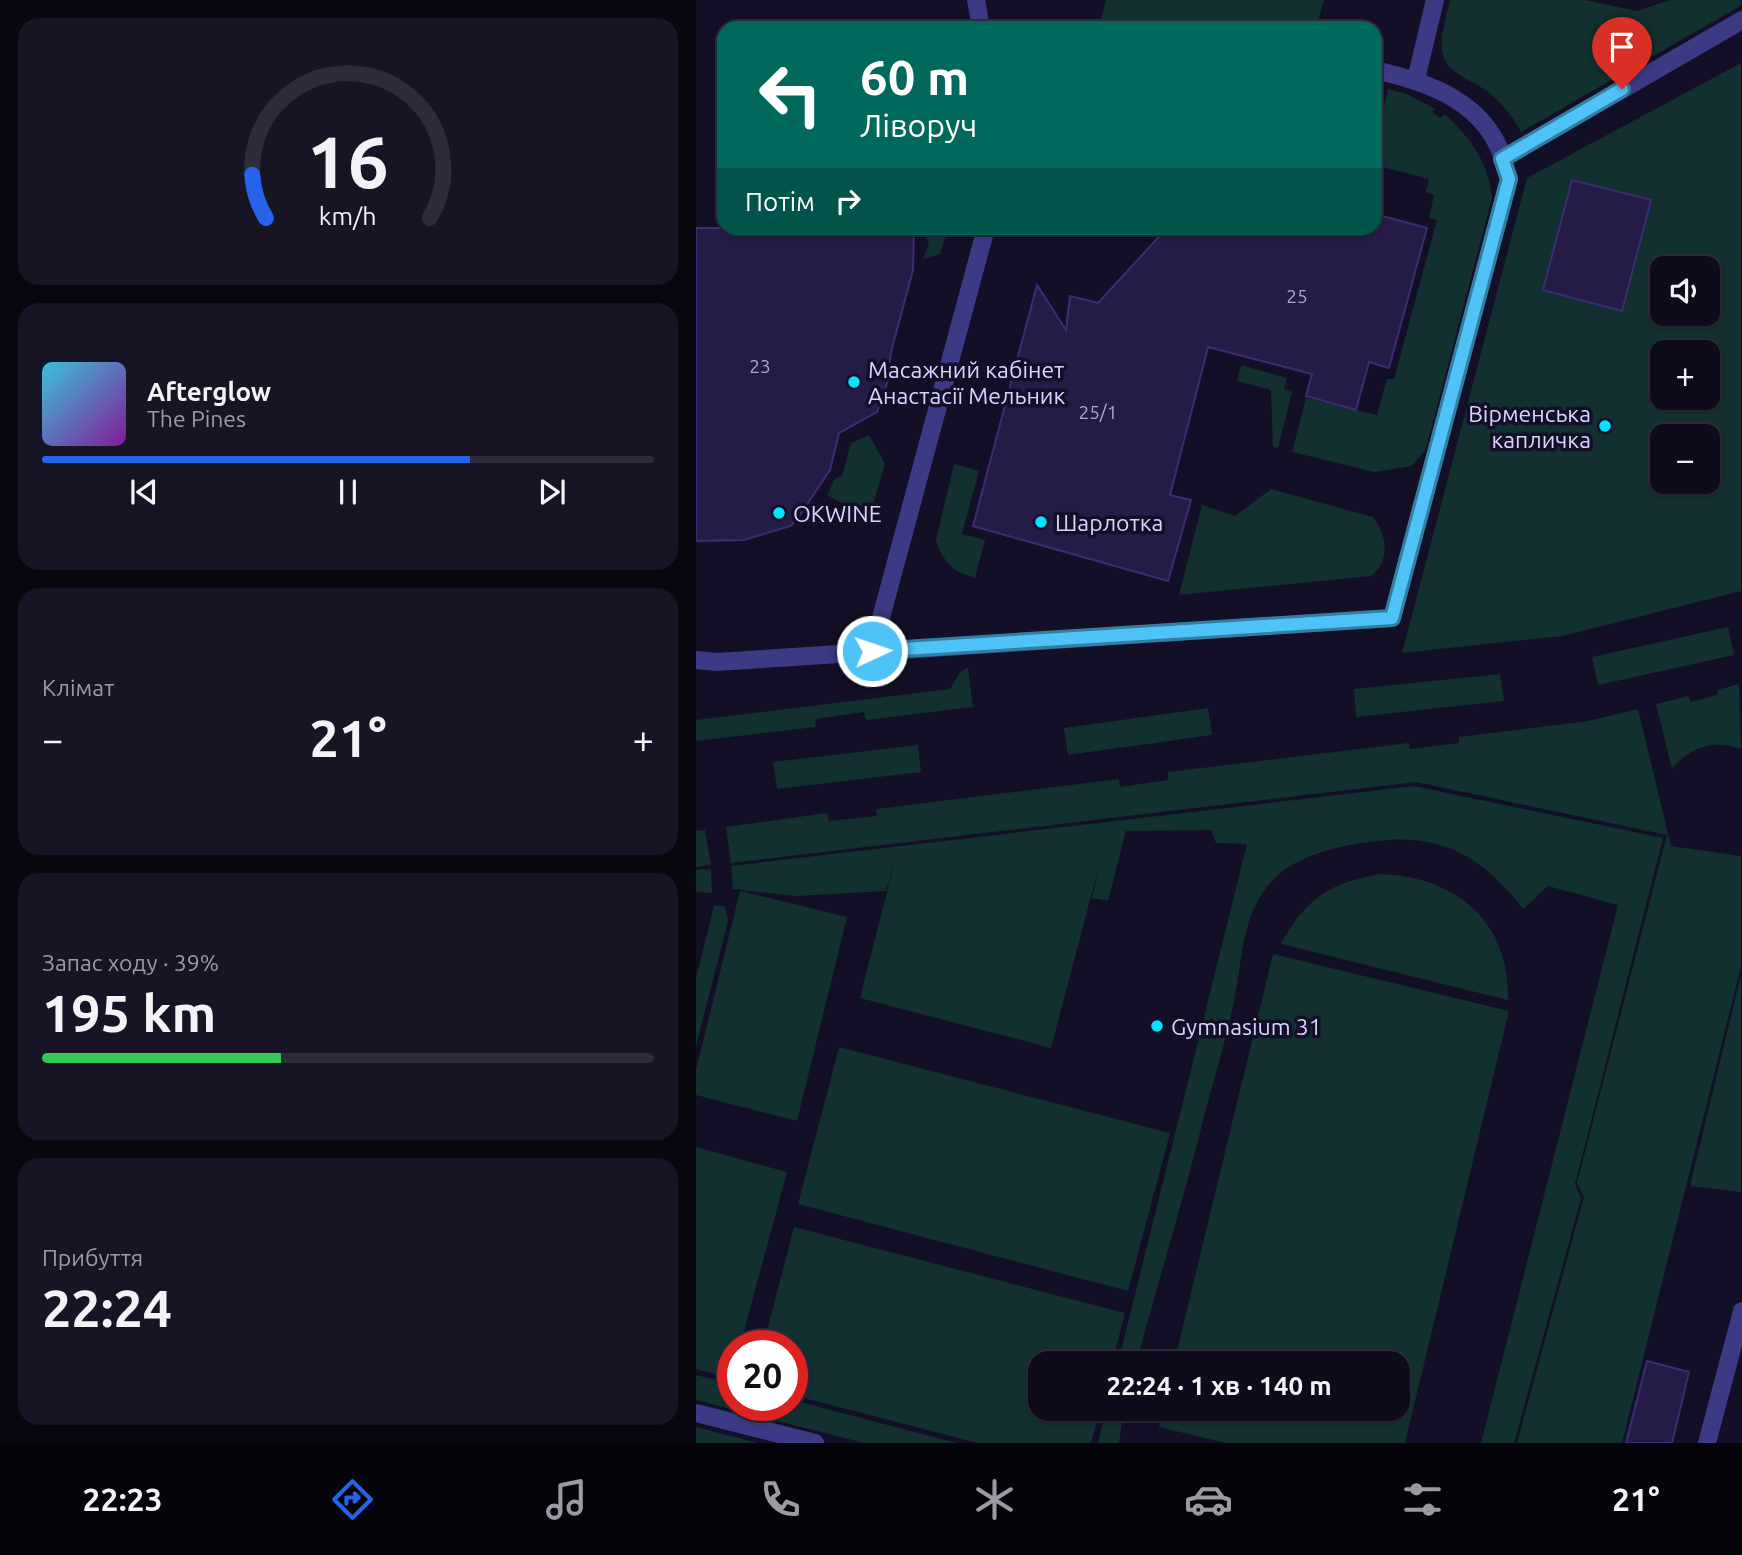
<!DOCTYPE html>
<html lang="uk">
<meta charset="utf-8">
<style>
:root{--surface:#0e0b1c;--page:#171425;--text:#f1f3f6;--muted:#9b9ba3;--line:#2e2b3b;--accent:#2563eb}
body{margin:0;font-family:Ubuntu,sans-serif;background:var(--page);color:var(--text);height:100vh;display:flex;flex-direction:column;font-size:26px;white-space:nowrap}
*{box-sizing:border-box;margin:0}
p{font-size:23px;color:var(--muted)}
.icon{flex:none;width:38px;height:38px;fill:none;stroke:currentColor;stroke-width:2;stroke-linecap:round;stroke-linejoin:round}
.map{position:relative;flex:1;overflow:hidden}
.panel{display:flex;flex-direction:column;gap:18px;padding:18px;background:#08060f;width:696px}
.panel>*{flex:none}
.hud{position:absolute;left:21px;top:21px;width:665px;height:214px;border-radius:21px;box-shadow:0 2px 5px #0004,0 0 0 2px var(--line);background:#00695c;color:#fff;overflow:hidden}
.buttons{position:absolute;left:954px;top:256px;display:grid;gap:14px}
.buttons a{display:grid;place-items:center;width:70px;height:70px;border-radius:14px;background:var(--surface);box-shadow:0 2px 5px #0004,0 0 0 2px var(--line);font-size:35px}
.speed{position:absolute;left:21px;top:1330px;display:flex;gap:14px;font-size:35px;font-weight:700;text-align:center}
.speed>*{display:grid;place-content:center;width:91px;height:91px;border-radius:50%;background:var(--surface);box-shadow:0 2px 5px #0004,0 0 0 2px var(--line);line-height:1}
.speed .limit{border:10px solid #d22;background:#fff;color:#111}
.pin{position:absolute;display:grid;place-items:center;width:60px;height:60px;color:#fff;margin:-72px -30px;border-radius:50% 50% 50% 0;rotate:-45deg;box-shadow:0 0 7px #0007}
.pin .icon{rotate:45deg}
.me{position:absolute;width:77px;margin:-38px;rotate:87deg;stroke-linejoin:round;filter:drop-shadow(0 0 5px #0008)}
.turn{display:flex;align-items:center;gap:24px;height:147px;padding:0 28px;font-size:32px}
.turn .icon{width:91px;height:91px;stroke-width:2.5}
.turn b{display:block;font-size:49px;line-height:60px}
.then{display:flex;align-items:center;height:66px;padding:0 28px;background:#0003;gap:14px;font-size:26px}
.big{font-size:52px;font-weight:700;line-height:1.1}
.panel .widget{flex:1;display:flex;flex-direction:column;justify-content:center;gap:10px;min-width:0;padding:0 24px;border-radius:21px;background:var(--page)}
.panel .dial{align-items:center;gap:0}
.dial svg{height:182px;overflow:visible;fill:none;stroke:var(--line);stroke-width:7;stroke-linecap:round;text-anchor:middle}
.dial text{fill:var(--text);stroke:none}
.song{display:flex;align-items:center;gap:21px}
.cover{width:84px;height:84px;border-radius:10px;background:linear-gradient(135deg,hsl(190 70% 55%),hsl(290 70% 35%))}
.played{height:7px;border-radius:4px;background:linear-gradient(90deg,var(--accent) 70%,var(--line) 70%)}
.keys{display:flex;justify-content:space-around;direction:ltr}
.heat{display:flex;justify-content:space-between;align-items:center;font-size:38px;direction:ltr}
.charge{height:10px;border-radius:5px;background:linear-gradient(90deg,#34c759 39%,var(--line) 0)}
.trip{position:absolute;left:332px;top:1351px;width:382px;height:70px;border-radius:21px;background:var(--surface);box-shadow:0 2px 5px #0004,0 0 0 2px var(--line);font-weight:700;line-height:70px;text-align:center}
.dock{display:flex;height:112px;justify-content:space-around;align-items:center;background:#06040b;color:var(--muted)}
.dock .icon{width:49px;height:49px}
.dock .active{color:var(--accent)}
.dock b{font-size:32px;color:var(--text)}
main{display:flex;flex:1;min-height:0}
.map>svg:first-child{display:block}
.green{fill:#12302f;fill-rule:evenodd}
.building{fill:#241b47;stroke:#3b2d73;stroke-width:2}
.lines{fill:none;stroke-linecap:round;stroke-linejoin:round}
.service{stroke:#3d3a85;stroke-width:18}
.route-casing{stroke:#337fa1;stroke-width:18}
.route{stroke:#4fc3f7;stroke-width:12}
.poi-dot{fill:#00e5ff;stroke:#130f26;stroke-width:2.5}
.labels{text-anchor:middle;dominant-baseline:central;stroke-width:7;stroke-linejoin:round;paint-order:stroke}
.number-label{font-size:19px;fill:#aca6d1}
.poi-label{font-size:23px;fill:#d9d4ff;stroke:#130f26;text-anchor:start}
</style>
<main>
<section class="panel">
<div class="widget dial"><svg viewBox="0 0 100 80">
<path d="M14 69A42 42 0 1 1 86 69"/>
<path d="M14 69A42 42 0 0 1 8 50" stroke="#2563eb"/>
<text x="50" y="56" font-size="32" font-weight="700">16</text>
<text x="50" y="72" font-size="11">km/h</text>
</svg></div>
<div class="widget">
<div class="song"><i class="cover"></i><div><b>Afterglow</b><p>The Pines</p></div></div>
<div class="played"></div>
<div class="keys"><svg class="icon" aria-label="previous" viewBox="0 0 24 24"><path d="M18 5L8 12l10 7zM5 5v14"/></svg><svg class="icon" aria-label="pause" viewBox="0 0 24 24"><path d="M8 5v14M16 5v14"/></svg><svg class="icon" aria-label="next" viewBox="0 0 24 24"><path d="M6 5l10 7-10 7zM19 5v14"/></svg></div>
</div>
<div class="widget"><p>Клімат</p>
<div class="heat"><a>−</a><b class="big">21°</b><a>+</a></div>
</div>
<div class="widget"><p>Запас ходу · 39%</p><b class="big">195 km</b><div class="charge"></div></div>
<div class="widget"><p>Прибуття</p><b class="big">22:24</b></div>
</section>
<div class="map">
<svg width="1046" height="1443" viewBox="0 0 1046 1443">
<rect width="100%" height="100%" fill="#130f26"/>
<!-- green -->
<g class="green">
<path d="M 410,0 L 628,0 L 620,28 L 403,28 Z"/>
<path d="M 754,0 L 889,0 L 941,11 L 974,0 L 1045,0 L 1046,5 L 825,132 C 817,117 807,105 795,94 C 782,83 753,74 748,58 C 741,41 751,17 754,0 Z"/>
<path d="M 1045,63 L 1045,591 L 866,636 L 706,653 L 831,178 ZM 966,268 L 1012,268 L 1012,313 L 966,313 ZM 966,352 L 1012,352 L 1012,397 L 966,397 ZM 966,436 L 1012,436 L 1012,481 L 966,481 Z"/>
<path d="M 692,89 L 711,94 L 739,109 L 736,112 L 744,118 L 749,114 C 775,140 792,160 796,198 L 730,449 L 716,466 L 678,472 L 596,452 L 610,398 L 681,415 L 691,379 L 698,379 L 741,220 L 733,218 L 738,195 L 730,192 L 733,179 L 679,165 L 679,145 Z"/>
<path d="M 224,228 L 252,228 L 244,254 L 227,259 L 233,243 Z"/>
<path d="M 545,365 L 591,378 L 588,389 L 596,392 L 582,448 L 577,447 L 575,390 L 541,381 Z"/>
<path d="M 173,435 L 189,464 L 173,518 L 131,495 L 139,478 L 146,476 L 155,443 Z"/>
<path d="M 258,464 L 283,471 L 266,534 L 289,540 L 279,578 C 257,572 247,562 240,540 Z"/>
<path d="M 575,489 L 677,517 C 691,535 695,561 675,576 L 483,595 L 506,505 L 539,516 Z"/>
<path d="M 1032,627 L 1038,655 L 902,685 L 896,657 Z"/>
<path d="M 272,668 L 277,707 L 170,720 L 168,712 L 119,719 L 120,727 L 0,741 L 0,720 L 254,689 L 264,672 Z"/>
<path d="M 804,674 L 808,701 L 660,717 L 658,689 Z"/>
<path d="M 1043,684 L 1045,749 C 1019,739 993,747 976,769 L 960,704 L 993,696 L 995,702 L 1021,695 L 1021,690 Z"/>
<path d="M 512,708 L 516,735 L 372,755 L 368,728 Z"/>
<path d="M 942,709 L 975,846 L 1045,856 L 1045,966 L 926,1443 L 821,1443 L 888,1197 L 881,1183 L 971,835 L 720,782 L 35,863 L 30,827 L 131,813 L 133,821 L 181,816 L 180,809 L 423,779 L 424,787 L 472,780 L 472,772 L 713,743 L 714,749 L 763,743 L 763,737 L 892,721 Z"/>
<path d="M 222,745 L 225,772 L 81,789 L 77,762 Z"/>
<path d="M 718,786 L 967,838 L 879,1184 L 885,1198 L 818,1443 L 785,1443 L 922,905 L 852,886 L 827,909 C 791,863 753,836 693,840 C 655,843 601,852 575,882 C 549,911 547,948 541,985 C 534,1028 520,1071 509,1113 C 488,1197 463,1280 440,1363 L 422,1363 L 551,844 L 520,843 L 515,830 L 430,831 L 412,901 L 396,898 L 403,866 L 355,1048 L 164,998 L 199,860 L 190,891 L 100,896 L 37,889 L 35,866 Z"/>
<path d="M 9,830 L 15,865 L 0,867 L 0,831 Z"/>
<path d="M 15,869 L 16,893 L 0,892 L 0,870 Z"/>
<path d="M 685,874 C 761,877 813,921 812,1000 L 585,944 C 609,899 634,882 685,874 Z"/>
<path d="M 44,891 L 151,917 L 101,1121 L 0,1095 L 0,1070 Z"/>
<path d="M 18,906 L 29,906 L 32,921 L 0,1046 L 0,978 Z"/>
<path d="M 577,954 L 813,1011 L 709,1443 L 529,1443 L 463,1427 L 467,1409 L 702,1409 L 702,1363 L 478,1363 Z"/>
<path d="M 1045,975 L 1045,1192 L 994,1186 Z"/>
<path d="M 143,1047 L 474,1133 L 432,1291 L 102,1204 Z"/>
<path d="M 0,1147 L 91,1172 L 44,1346 L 37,1346 L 35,1378 L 0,1369 Z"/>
<path d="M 98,1227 L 429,1313 L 416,1363 L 345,1363 L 345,1409 L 404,1409 L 395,1443 L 282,1443 L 96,1395 L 96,1346 L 67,1346 Z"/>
<path d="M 0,1375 L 37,1384 L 37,1405 L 96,1405 L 96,1400 L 261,1443 L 168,1443 L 0,1400 Z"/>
<path d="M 410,1409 L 428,1409 L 423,1443 L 402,1443 Z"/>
<path d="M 0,1427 L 62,1443 L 0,1443 Z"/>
</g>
<!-- building -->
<g class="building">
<path d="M 876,180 L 955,200 L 926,311 L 847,290 Z"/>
<path d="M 679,214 L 731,228 L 693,368 L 673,362 L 660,410 L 610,396 L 616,374 L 512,347 L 474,495 L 495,500 L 472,581 L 277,526 L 341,285 L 370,330 L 374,296 L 402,303 L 471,228 L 679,228 Z"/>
<path d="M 0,228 L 218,228 L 217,270 L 195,352 L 192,380 L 181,412 L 143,433 L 134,470 L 100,521 L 94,526 L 48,540 L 0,541 Z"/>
<path d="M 951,1361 L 993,1372 L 976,1443 L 930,1443 Z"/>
</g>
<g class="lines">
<!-- service -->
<g class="service">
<path d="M 280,0 L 285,28"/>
<path d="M 720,79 L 739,0"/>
<path d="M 806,159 L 1046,20"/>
<path d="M 176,651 L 290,228"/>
<path d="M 0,660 L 21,662 L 696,618 L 813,179 C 810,169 807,157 803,148 C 781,98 727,81 679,70"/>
<path d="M 0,1413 L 119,1443"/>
<path d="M 1011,1443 L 1046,1311"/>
</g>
</g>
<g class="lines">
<!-- route casing -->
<g class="route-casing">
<path id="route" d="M 176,651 L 696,618 L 813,179 L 806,159 L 926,89"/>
</g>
<!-- route -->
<use href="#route" class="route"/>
</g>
<!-- markers -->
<g class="poi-dot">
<circle cx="158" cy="382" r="7"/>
<circle cx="909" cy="426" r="7"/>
<circle cx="83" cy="513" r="7"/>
<circle cx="345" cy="522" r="7"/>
<circle cx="461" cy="1026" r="7"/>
</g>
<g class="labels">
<!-- number labels -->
<g class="number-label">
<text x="601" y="296">25</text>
<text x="64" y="366">23</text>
<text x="402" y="412">25/1</text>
</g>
<!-- poi labels -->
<g class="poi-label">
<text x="172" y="369">Масажний кабінет<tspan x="172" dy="26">Анастасії Мельник</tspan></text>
<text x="895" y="413" text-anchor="end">Вірменська<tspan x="895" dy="26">капличка</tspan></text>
<text x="97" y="513">OKWINE</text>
<text x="359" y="522">Шарлотка</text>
<text x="475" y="1026">Gymnasium 31</text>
</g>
</g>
</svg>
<div class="buttons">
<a><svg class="icon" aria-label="sound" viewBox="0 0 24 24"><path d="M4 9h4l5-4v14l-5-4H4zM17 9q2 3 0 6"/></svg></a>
<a>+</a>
<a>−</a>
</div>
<div class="speed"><div class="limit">20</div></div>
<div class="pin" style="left:926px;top:89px;background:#d93025"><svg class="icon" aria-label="arrive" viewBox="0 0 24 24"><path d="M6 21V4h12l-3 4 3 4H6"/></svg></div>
<svg class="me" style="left:176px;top:651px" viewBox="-20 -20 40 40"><circle r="17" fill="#4fc3f7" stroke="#fff" stroke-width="3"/><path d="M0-11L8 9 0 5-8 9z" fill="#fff"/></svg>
<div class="trip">22:24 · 1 хв · 140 m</div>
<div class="hud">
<div class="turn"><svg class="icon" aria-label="left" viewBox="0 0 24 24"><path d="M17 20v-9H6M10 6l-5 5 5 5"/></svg><div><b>60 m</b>Ліворуч</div></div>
<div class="then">Потім<svg class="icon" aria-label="right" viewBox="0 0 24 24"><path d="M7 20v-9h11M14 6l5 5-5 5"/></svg></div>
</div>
</div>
</main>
<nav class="dock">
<b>22:23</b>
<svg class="icon active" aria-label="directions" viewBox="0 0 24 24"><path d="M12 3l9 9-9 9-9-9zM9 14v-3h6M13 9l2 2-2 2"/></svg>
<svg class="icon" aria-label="music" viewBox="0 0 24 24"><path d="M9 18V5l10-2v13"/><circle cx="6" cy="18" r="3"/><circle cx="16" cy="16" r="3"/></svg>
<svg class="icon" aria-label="phone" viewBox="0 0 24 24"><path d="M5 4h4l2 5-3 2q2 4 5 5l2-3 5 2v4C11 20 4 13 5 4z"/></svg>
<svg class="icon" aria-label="climate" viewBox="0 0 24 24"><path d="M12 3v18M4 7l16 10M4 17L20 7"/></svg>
<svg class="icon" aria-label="car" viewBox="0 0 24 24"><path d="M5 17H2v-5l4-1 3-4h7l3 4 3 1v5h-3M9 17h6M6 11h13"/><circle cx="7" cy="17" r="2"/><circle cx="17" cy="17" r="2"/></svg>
<svg class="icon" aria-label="filters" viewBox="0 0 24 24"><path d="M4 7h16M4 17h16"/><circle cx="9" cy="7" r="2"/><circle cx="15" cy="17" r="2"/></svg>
<b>21°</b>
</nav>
